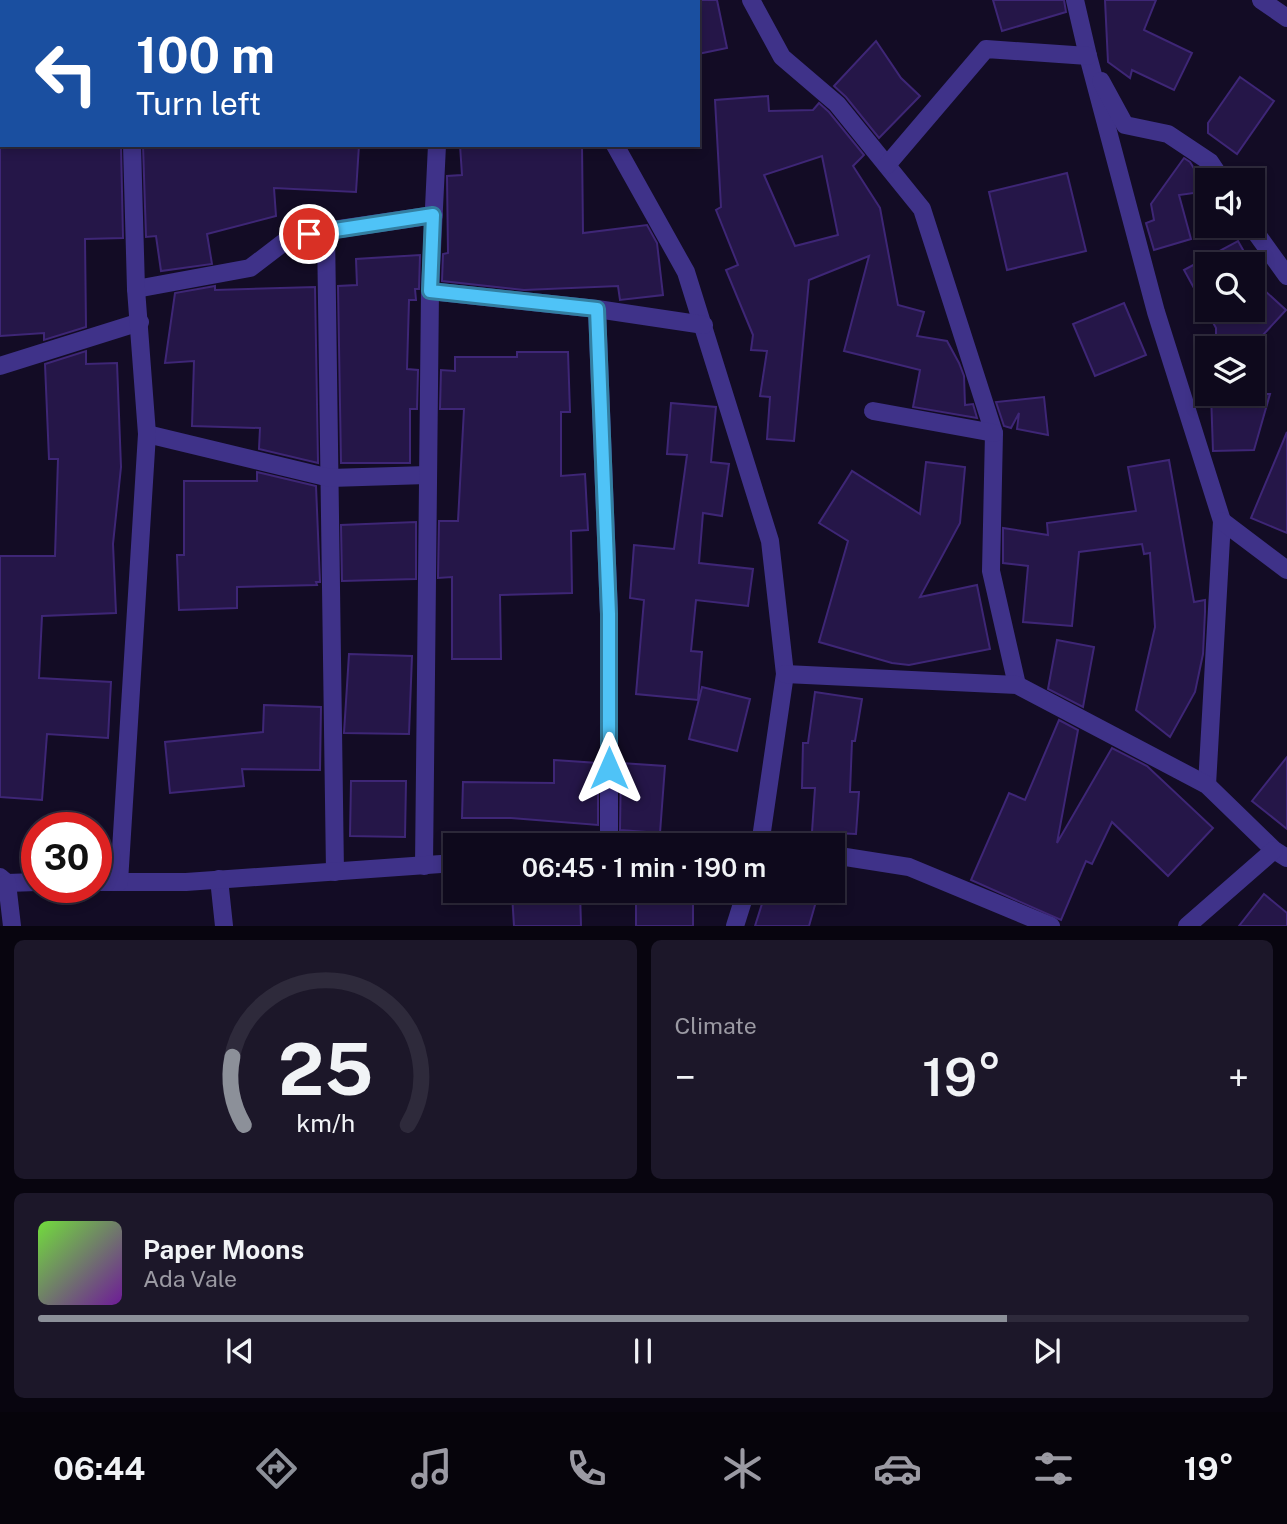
<!DOCTYPE html>
<meta charset="utf-8">
<style>
:root{--surface:#0e091c;--page:#1c1729;--text:#f1f3f6;--muted:#9b9aa3;--line:#2e2a3b;--accent:#8c9099}
body{margin:0;font-family:"Public Sans",sans-serif;background:var(--page);color:var(--text);height:100vh;display:flex;flex-direction:column;font-size:26px;white-space:nowrap}
*{box-sizing:border-box;margin:0}
p{font-size:23px;color:var(--muted)}
.icon{flex:none;width:38px;height:38px;fill:none;stroke:currentColor;stroke-width:2;stroke-linecap:round;stroke-linejoin:round}
.map{position:relative;height:926px;overflow:hidden}
.sheet{display:flex;flex-direction:column;gap:14px;padding:14px;background:#08050f;flex:1}
.sheet>*{flex:none}
.hud{position:absolute;left:0px;top:0px;width:700px;height:147px;box-shadow:0 4px 10px #0003,0 0 0 2px var(--line);background:#1a4fa0;color:#fff;overflow:hidden}
.buttons{position:absolute;left:1195px;top:168px;display:grid;gap:14px}
.buttons a{display:grid;place-items:center;width:70px;height:70px;border-radius:0px;background:var(--surface);box-shadow:0 4px 10px #0003,0 0 0 2px var(--line);font-size:35px}
.speed{position:absolute;left:21px;top:812px;display:flex;gap:14px;font-size:35px;font-weight:700;text-align:center}
.speed>*{display:grid;place-content:center;width:91px;height:91px;border-radius:50%;background:var(--surface);box-shadow:0 4px 10px #0003,0 0 0 2px var(--line);line-height:1}
.speed .limit{border:10px solid #d22;background:#fff;color:#111}
.pin{position:absolute;display:grid;place-items:center;width:60px;height:60px;color:#fff;margin:-30px;border:4px solid #fff;border-radius:50%;box-shadow:0 2px 7px #0007}
.me{position:absolute;width:77px;margin:-38px;rotate:0deg;stroke-linejoin:round;filter:drop-shadow(0 0 5px #0008)}
.turn{display:flex;align-items:center;gap:24px;height:147px;padding:0 21px;font-size:32px}
.turn .icon{width:91px;height:91px;stroke-width:2.5}
.turn b{display:block;font-size:49px;line-height:60px}
.big{font-size:52px;font-weight:600;line-height:1.1}
.sheet .tile{flex:1;display:flex;flex-direction:column;justify-content:center;gap:10px;min-width:0;padding:0 24px;border-radius:10px;background:var(--page)}
.sheet .dial{align-items:center;gap:0}
.dial svg{height:182px;overflow:visible;fill:none;stroke:var(--line);stroke-width:7;stroke-linecap:round;text-anchor:middle}
.dial text{fill:var(--text);stroke:none}
.song{display:flex;align-items:center;gap:21px}
.cover{width:84px;height:84px;border-radius:10px;background:linear-gradient(135deg,hsl(100 70% 55%),hsl(280 70% 35%))}
.played{height:7px;border-radius:4px;background:linear-gradient(90deg,var(--accent) 80%,var(--line) 80%)}
.keys{display:flex;justify-content:space-around;direction:ltr}
.heat{display:flex;justify-content:space-between;align-items:center;font-size:38px;direction:ltr}
.sheet .tiles{flex:1;display:grid;gap:14px;grid-template-columns:1fr 1fr}
.tile:last-child{grid-column:span 2}
.trip{position:absolute;left:443px;top:833px;width:402px;height:70px;border-radius:0px;background:var(--surface);box-shadow:0 4px 10px #0003,0 0 0 2px var(--line);font-weight:600;line-height:70px;text-align:center}
.tabs{display:flex;height:112px;justify-content:space-around;align-items:center;background:#06040b;color:var(--muted)}
.tabs .icon{width:49px;height:49px}
.tabs .current{color:var(--accent)}
.tabs b{font-size:32px;color:var(--text)}
.map>svg:first-child{display:block}
.building{fill:#251648;stroke:#3e2676;stroke-width:2;fill-rule:evenodd}
.lines{fill:none;stroke-linecap:round;stroke-linejoin:round}
.minor{stroke:#3f3289;stroke-width:18}
.route-casing{stroke:#337fa1;stroke-width:18}
.route{stroke:#4fc3f7;stroke-width:12}
</style>
<div class="map">
<svg width="1287" height="926" viewBox="0 0 1287 926">
<rect width="100%" height="100%" fill="#130c25"/>
<!-- building -->
<g class="building">
<path d="M 698,0 L 717,0 L 727,48 L 698,54 Z"/>
<path d="M 993,0 L 1064,0 L 1066,12 L 1002,31 Z"/>
<path d="M 1105,0 L 1156,0 L 1144,30 L 1192,53 L 1174,90 L 1132,70 L 1130,78 L 1108,62 Z"/>
<path d="M 876,41 L 901,78 L 920,96 L 879,138 L 846,97 L 834,86 Z"/>
<path d="M 1240,77 L 1274,101 L 1237,154 L 1208,133 L 1208,123 Z"/>
<path d="M 768,96 L 769,111 L 813,110 L 819,103 L 829,112 L 864,155 L 853,166 L 880,208 L 898,305 L 924,312 L 917,336 L 947,341 L 959,363 L 964,376 L 965,405 L 973,404 L 977,418 L 913,407 L 920,370 L 844,351 L 869,256 L 809,280 L 794,441 L 767,439 L 770,397 L 760,396 L 767,351 L 751,350 L 753,335 L 726,270 L 738,265 L 716,210 L 721,207 L 715,100 ZM 822,156 L 838,235 L 795,246 L 764,175 Z"/>
<path d="M 0,145 L 121,145 L 123,238 L 85,239 L 86,327 L 44,340 L 44,333 L 0,336 Z"/>
<path d="M 143,145 L 359,145 L 356,192 L 274,188 L 276,216 L 207,234 L 212,264 L 161,271 L 156,236 L 146,237 Z"/>
<path d="M 460,145 L 582,145 L 583,233 L 647,225 L 657,243 L 663,295 L 620,300 L 618,286 L 524,290 L 442,281 L 443,254 L 448,253 L 447,176 L 462,175 Z"/>
<path d="M 1184,158 L 1190,162 L 1208,191 L 1179,195 L 1191,239 L 1154,250 L 1146,223 L 1154,220 L 1151,204 Z"/>
<path d="M 1067,173 L 1086,251 L 1007,270 L 989,192 Z"/>
<path d="M 1238,241 L 1251,264 L 1208,264 L 1208,310 L 1253,310 L 1253,269 L 1264,290 L 1286,310 L 1251,348 L 1229,348 L 1216,336 L 1216,328 L 1184,270 Z"/>
<path d="M 420,255 L 419,289 L 415,289 L 416,300 L 409,300 L 407,369 L 418,370 L 417,409 L 410,409 L 410,463 L 341,463 L 338,286 L 357,285 L 356,259 Z"/>
<path d="M 215,286 L 215,290 L 315,287 L 318,463 L 259,449 L 260,428 L 192,426 L 194,361 L 165,363 L 175,293 Z"/>
<path d="M 1124,303 L 1146,355 L 1095,376 L 1073,324 Z"/>
<path d="M 86,351 L 86,364 L 117,363 L 121,467 L 113,544 L 116,613 L 42,616 L 39,678 L 111,682 L 108,738 L 47,734 L 42,800 L 0,797 L 0,556 L 55,556 L 58,459 L 49,459 L 45,364 Z"/>
<path d="M 517,352 L 568,352 L 570,412 L 561,412 L 561,476 L 585,474 L 588,530 L 571,531 L 572,593 L 500,595 L 501,659 L 452,659 L 452,577 L 438,578 L 439,521 L 458,521 L 464,409 L 440,409 L 441,370 L 455,371 L 455,357 L 517,357 Z"/>
<path d="M 1211,394 L 1270,394 L 1254,450 L 1213,451 Z"/>
<path d="M 1044,397 L 1048,435 L 1017,429 L 1019,413 L 1011,428 L 1004,426 L 996,402 Z"/>
<path d="M 671,403 L 716,407 L 711,462 L 729,464 L 722,516 L 703,513 L 699,563 L 753,569 L 748,606 L 696,600 L 691,651 L 702,652 L 698,700 L 636,694 L 644,600 L 630,598 L 634,545 L 674,549 L 687,455 L 667,454 Z"/>
<path d="M 1287,432 L 1287,533 L 1251,518 Z"/>
<path d="M 1169,460 L 1194,602 L 1205,600 L 1205,612 L 1203,654 L 1195,692 L 1170,737 L 1136,710 L 1155,627 L 1150,553 L 1144,554 L 1142,544 L 1079,552 L 1072,626 L 1023,622 L 1028,566 L 1003,563 L 1003,528 L 1048,535 L 1047,523 L 1136,511 L 1128,467 Z"/>
<path d="M 926,462 L 965,467 L 960,523 L 920,597 L 977,585 L 990,649 L 909,665 L 892,663 L 819,642 L 848,541 L 819,523 L 852,471 L 920,514 Z"/>
<path d="M 257,472 L 316,486 L 320,582 L 316,582 L 317,585 L 237,587 L 237,608 L 179,610 L 177,555 L 184,555 L 184,481 L 257,481 Z"/>
<path d="M 416,522 L 416,579 L 342,581 L 341,525 Z"/>
<path d="M 1057,640 L 1094,647 L 1083,707 L 1048,689 Z"/>
<path d="M 349,654 L 412,656 L 409,734 L 344,733 Z"/>
<path d="M 702,687 L 750,699 L 737,751 L 689,739 Z"/>
<path d="M 815,692 L 862,699 L 855,741 L 852,741 L 850,792 L 859,792 L 856,834 L 812,832 L 815,788 L 802,788 L 803,743 L 808,743 Z"/>
<path d="M 264,705 L 321,707 L 320,770 L 242,769 L 244,786 L 170,793 L 165,742 L 263,732 Z"/>
<path d="M 1059,720 L 1078,730 L 1057,843 L 1112,748 L 1147,766 L 1213,828 L 1168,876 L 1112,822 L 1092,864 L 1086,861 L 1061,920 L 971,880 L 1009,793 L 1025,800 Z"/>
<path d="M 1287,757 L 1287,829 L 1252,801 Z"/>
<path d="M 554,760 L 598,763 L 598,825 L 511,818 L 462,818 L 463,782 L 554,783 Z"/>
<path d="M 621,763 L 665,766 L 660,833 L 620,830 Z"/>
<path d="M 351,781 L 406,781 L 405,837 L 350,836 Z"/>
<path d="M 580,891 L 581,926 L 514,926 L 512,894 Z"/>
<rect x="636" y="891" width="57" height="35"/>
<path d="M 766,891 L 819,891 L 809,926 L 755,926 Z"/>
<path d="M 1264,894 L 1287,913 L 1287,926 L 1239,926 Z"/>
</g>
<g class="lines">
<!-- minor -->
<g class="minor">
<path d="M 495,0 L 495,2"/>
<path d="M 751,0 L 782,57 L 837,104 L 922,209 L 994,433 L 991,571 L 1017,685"/>
<path d="M 1075,0 L 1088,56 L 1156,312 L 1222,521 L 1207,785"/>
<path d="M 1261,0 L 1287,18"/>
<path d="M 144,2 L 144,0"/>
<path d="M 614,2 L 620,0"/>
<path d="M 1101,81 L 1125,125 L 1168,134 L 1210,162 L 1222,180"/>
<path d="M 615,145 L 686,272 L 770,541 L 785,674 L 760,845"/>
<path d="M 887,165 L 986,49 L 1088,56"/>
<path d="M 1251,226 L 1287,276"/>
<path d="M 326,231 L 335,872"/>
<path d="M 136,289 L 250,268 L 292,236 L 434,215"/>
<path d="M 430,291 L 597,309 L 704,325"/>
<path d="M 597,309 L 609,614 L 609,845"/>
<path d="M 0,366 L 140,322"/>
<path d="M 873,411 L 994,433"/>
<path d="M 147,434 L 330,478 L 427,475"/>
<path d="M 1222,521 L 1287,570"/>
<path d="M 785,674 L 1017,685 L 1207,785 L 1274,850 L 1287,858"/>
<path d="M 722,845 L 761,843 L 777,845"/>
<path d="M 833,855 L 909,867 L 1051,926"/>
<path d="M 424,866 L 430,291 L 437,145"/>
<path d="M 0,877 L 7,883 L 37,882"/>
<path d="M 219,879 L 224,926"/>
<path d="M 96,882 L 186,882 L 455,863"/>
<path d="M 119,882 L 147,434 L 136,289 L 132,145"/>
<path d="M 7,883 L 12,926"/>
<path d="M 735,926 L 746,891"/>
<path d="M 1187,926 L 1274,850"/>
</g>
</g>
<g class="lines">
<!-- route casing -->
<g class="route-casing">
<path id="route" d="M 309,234 L 433,215 L 430,291 L 597,309 L 609,614 L 609,768"/>
</g>
<!-- route -->
<use href="#route" class="route"/>
</g>
</svg>
<div class="buttons">
<a><svg class="icon" aria-label="sound" viewBox="0 0 24 24"><path d="M4 9h4l5-4v14l-5-4H4zM17 9q2 3 0 6"/></svg></a>
<a><svg class="icon" aria-label="search" viewBox="0 0 24 24"><circle cx="10" cy="10" r="6"/><path d="M15 15l6 6"/></svg></a>
<a><svg class="icon" aria-label="layers" viewBox="0 0 24 24"><path d="M12 4l9 5-9 5-9-5zM3 14l9 5 9-5"/></svg></a>
</div>
<div class="speed"><div class="limit">30</div></div>
<div class="pin" style="left:309px;top:234px;background:#d93025"><svg class="icon" aria-label="arrive" viewBox="0 0 24 24"><path d="M6 21V4h12l-3 4 3 4H6"/></svg></div>
<svg class="me" style="left:609px;top:768px" viewBox="-20 -20 40 40"><path d="M0-17L14 15 0 8-14 15z" fill="#4fc3f7" stroke="#fff" stroke-width="4"/></svg>
<div class="trip">06:45 · 1 min · 190 m</div>
<div class="hud">
<div class="turn"><svg class="icon" aria-label="left" viewBox="0 0 24 24"><path d="M17 20v-9H6M10 6l-5 5 5 5"/></svg><div><b>100 m</b>Turn left</div></div>
</div>
</div>
<section class="sheet">
<div class="tiles">
<div class="tile dial"><svg viewBox="0 0 100 80">
<path d="M14 69A42 42 0 1 1 86 69"/>
<path d="M14 69A42 42 0 0 1 9 39" stroke="#8c9099"/>
<text x="50" y="56" font-size="32" font-weight="700">25</text>
<text x="50" y="72" font-size="11">km/h</text>
</svg></div>
<div class="tile"><p>Climate</p>
<div class="heat"><a>−</a><b class="big">19°</b><a>+</a></div>
</div>
<div class="tile">
<div class="song"><i class="cover"></i><div><b>Paper Moons</b><p>Ada Vale</p></div></div>
<div class="played"></div>
<div class="keys"><svg class="icon" aria-label="previous" viewBox="0 0 24 24"><path d="M18 5L8 12l10 7zM5 5v14"/></svg><svg class="icon" aria-label="pause" viewBox="0 0 24 24"><path d="M8 5v14M16 5v14"/></svg><svg class="icon" aria-label="next" viewBox="0 0 24 24"><path d="M6 5l10 7-10 7zM19 5v14"/></svg></div>
</div>
</div>
</section>
<nav class="tabs">
<b>06:44</b>
<svg class="icon current" aria-label="directions" viewBox="0 0 24 24"><path d="M12 3l9 9-9 9-9-9zM9 14v-3h6M13 9l2 2-2 2"/></svg>
<svg class="icon" aria-label="music" viewBox="0 0 24 24"><path d="M9 18V5l10-2v13"/><circle cx="6" cy="18" r="3"/><circle cx="16" cy="16" r="3"/></svg>
<svg class="icon" aria-label="phone" viewBox="0 0 24 24"><path d="M5 4h4l2 5-3 2q2 4 5 5l2-3 5 2v4C11 20 4 13 5 4z"/></svg>
<svg class="icon" aria-label="climate" viewBox="0 0 24 24"><path d="M12 3v18M4 7l16 10M4 17L20 7"/></svg>
<svg class="icon" aria-label="car" viewBox="0 0 24 24"><path d="M5 17H2v-5l4-1 3-4h7l3 4 3 1v5h-3M9 17h6M6 11h13"/><circle cx="7" cy="17" r="2"/><circle cx="17" cy="17" r="2"/></svg>
<svg class="icon" aria-label="filters" viewBox="0 0 24 24"><path d="M4 7h16M4 17h16"/><circle cx="9" cy="7" r="2"/><circle cx="15" cy="17" r="2"/></svg>
<b>19°</b>
</nav>
